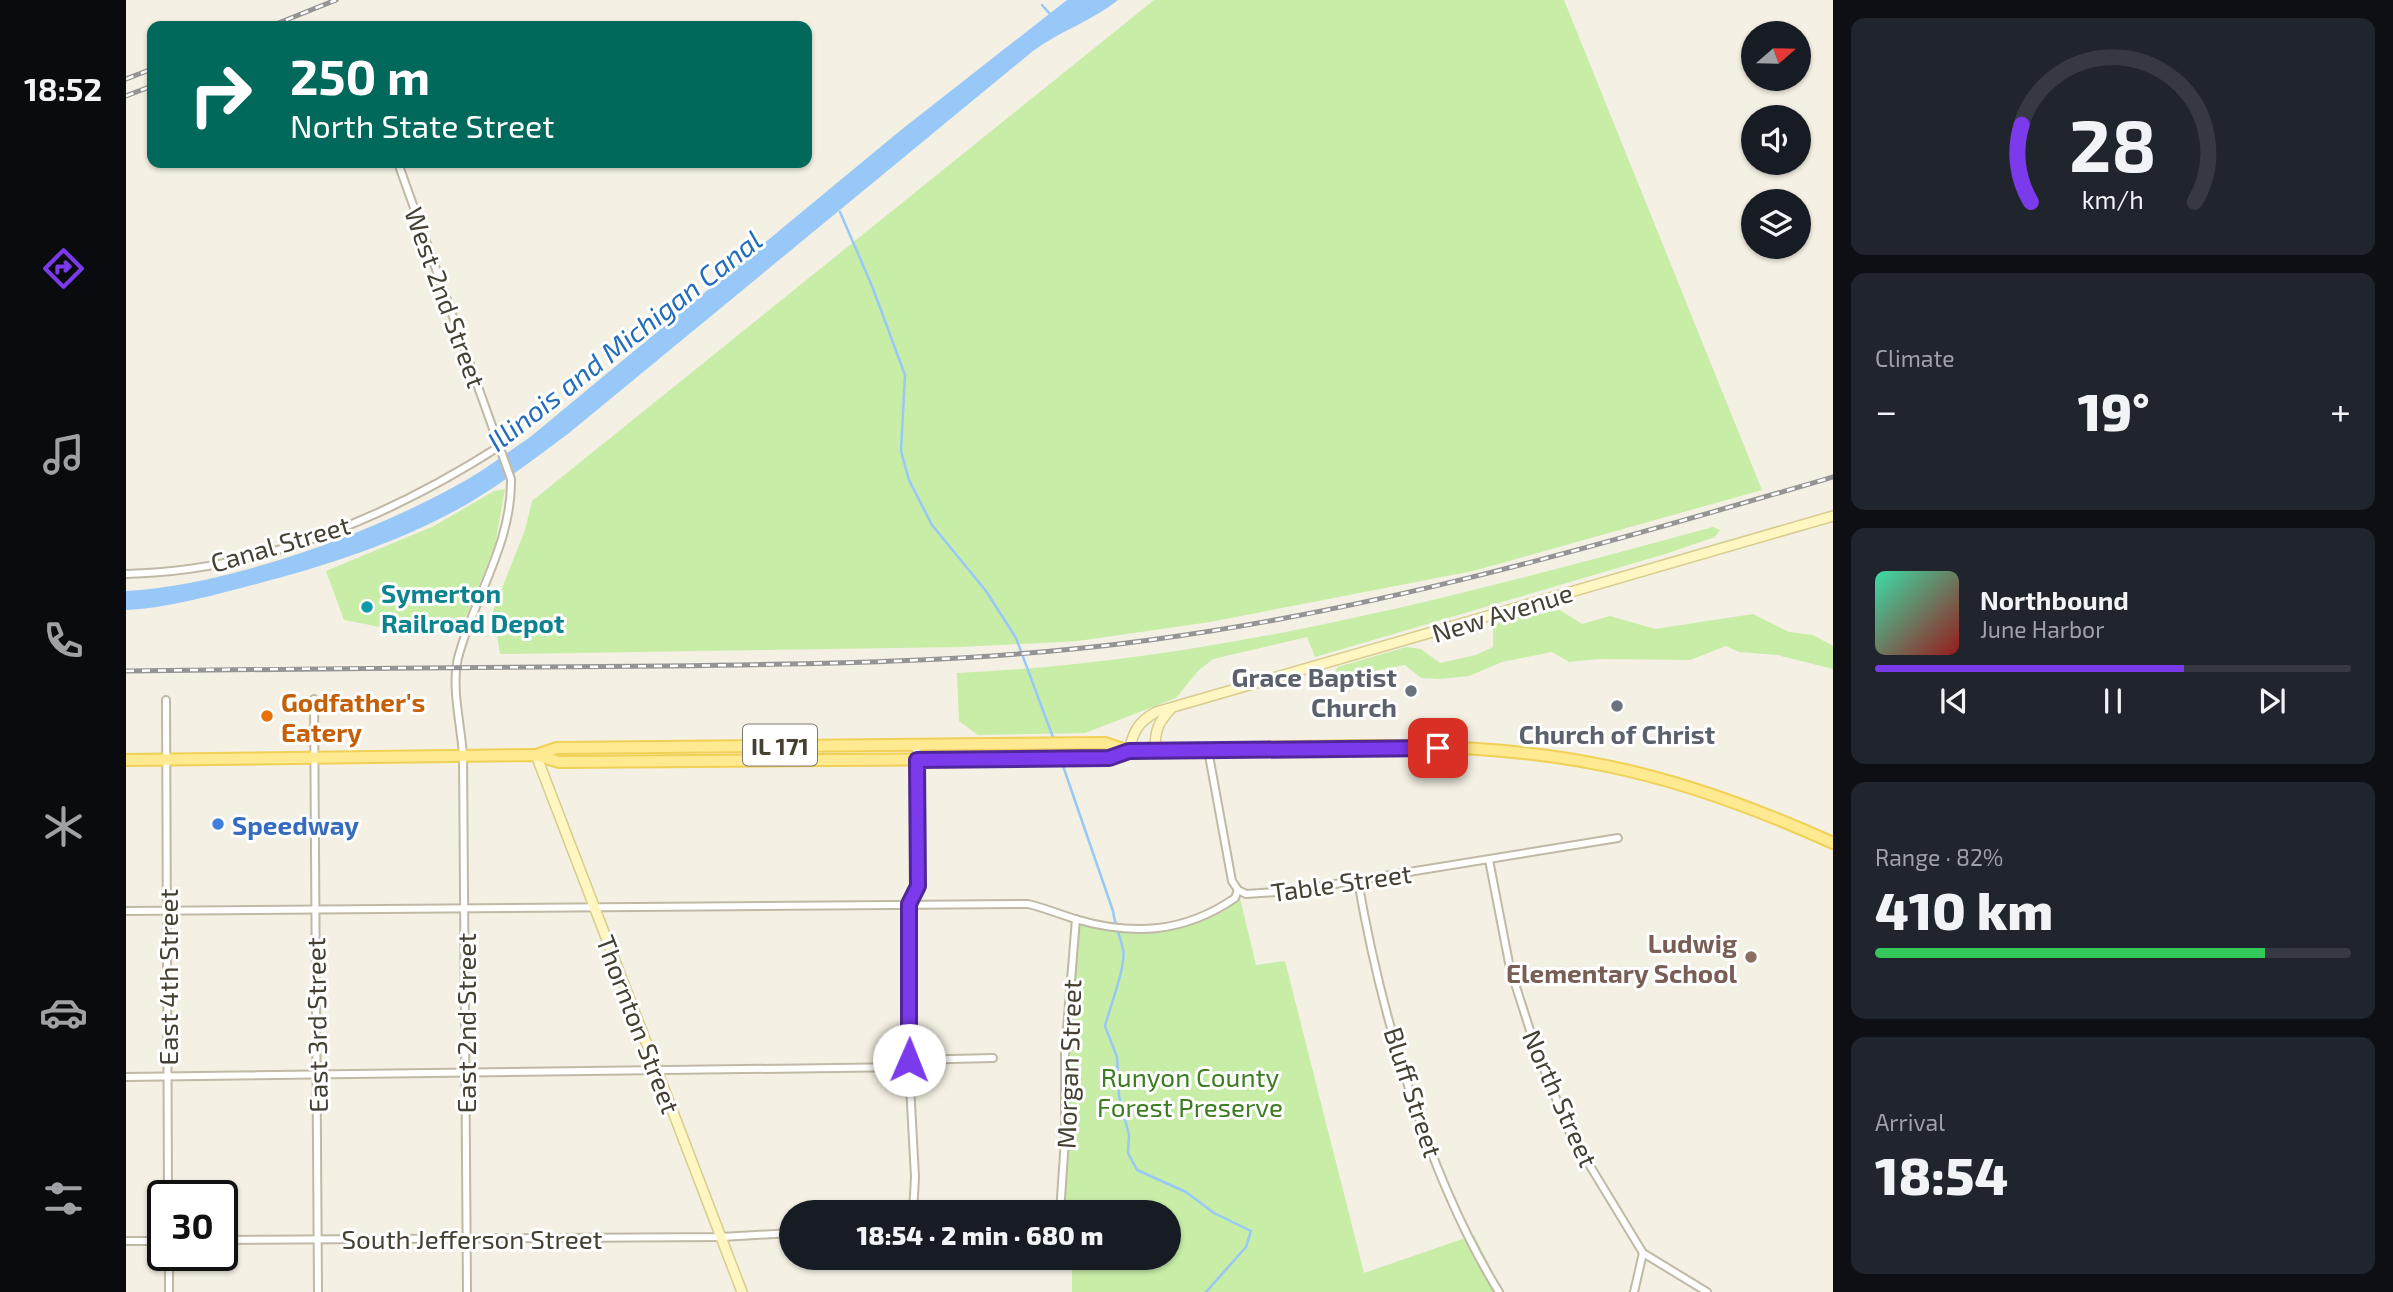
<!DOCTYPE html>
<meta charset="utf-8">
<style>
:root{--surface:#171b24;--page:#20242c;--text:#f1f3f6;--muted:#9ea1a6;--line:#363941;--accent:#7c3aed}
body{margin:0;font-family:"Exo 2",sans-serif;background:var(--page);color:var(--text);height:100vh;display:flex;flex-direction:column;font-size:26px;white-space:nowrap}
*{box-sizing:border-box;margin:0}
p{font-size:23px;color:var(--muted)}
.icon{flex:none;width:38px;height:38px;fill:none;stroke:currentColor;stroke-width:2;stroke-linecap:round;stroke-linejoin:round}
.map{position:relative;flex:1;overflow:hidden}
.panel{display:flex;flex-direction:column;gap:18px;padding:18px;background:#0d0f14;width:560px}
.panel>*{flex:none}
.top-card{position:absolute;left:21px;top:21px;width:665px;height:147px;border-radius:14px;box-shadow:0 2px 5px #0004;background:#00695c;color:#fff;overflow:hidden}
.needle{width:46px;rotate:70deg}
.controls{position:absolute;left:1615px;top:21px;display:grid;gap:14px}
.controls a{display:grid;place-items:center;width:70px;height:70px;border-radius:50%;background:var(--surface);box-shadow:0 2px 5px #0004;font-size:35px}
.speed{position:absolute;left:21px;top:1180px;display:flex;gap:14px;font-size:35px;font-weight:700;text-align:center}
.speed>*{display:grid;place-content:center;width:91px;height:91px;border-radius:50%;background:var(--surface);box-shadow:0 2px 5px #0004;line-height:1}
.speed .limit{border:4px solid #111;border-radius:10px;background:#fff;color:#111}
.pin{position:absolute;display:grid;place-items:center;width:60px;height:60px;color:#fff;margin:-30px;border-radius:14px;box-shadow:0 4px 10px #0006}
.me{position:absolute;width:77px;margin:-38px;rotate:1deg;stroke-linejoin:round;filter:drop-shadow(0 0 5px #0008)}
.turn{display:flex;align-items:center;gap:24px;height:147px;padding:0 28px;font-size:32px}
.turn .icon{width:91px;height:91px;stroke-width:2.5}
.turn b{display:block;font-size:49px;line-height:60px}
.big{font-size:52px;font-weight:800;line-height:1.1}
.panel .tile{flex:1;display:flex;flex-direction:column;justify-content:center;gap:10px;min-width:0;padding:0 24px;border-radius:14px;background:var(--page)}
.panel .dial{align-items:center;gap:0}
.dial svg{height:182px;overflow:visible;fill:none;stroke:var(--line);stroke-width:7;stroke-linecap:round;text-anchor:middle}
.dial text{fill:var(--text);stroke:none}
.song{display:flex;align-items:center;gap:21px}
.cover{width:84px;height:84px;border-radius:10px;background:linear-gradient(135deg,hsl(160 70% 55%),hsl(0 70% 35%))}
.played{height:7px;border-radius:4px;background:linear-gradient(90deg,var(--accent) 65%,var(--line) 65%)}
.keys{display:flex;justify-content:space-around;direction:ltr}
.heat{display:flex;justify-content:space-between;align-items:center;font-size:38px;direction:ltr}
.charge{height:10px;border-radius:5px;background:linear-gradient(90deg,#34c759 82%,var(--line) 0)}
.trip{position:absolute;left:653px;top:1200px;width:402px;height:70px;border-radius:35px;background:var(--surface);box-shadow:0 2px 5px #0004;font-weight:800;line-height:70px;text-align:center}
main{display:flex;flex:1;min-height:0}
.tabs{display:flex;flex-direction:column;width:126px;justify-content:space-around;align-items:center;background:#090b0e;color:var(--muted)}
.tabs .icon{width:49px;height:49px}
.tabs .selected{color:var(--accent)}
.tabs b{font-size:32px;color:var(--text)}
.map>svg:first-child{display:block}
.green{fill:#c7eda7}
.water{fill:#98c8f7}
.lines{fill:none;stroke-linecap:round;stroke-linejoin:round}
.stream{stroke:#98c8f7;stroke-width:2.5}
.street-casing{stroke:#c0b9a5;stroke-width:10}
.secondary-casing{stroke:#d8cc8e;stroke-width:12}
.primary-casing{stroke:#f0d055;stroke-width:14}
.street{stroke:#fff;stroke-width:6}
.secondary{stroke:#fff6c2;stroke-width:9}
.primary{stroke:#ffea91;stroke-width:10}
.rail-casing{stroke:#949494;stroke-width:5}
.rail{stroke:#fff;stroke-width:2.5;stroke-dasharray:8;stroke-linecap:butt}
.route-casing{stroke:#51269a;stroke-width:18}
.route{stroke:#7c3aed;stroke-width:12}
.culture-dot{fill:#0f9aa8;stroke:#fff;stroke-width:2.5}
.worship-dot{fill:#6b7280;stroke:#fff;stroke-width:2.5}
.food-dot{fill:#e8710a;stroke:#fff;stroke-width:2.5}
.shop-dot{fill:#3f7fe0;stroke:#fff;stroke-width:2.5}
.education-dot{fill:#8d6e63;stroke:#fff;stroke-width:2.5}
.labels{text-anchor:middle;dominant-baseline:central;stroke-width:6;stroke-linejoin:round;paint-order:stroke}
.shield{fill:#fff;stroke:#7e7970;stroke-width:2}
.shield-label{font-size:24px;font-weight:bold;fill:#464033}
.street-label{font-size:26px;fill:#464033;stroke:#fff}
.culture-label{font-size:26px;font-weight:bold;fill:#0d838f;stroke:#fff;text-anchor:start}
.worship-label{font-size:26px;font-weight:bold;fill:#5b616d;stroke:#fff;text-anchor:end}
.food-label{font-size:26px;font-weight:bold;fill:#c56008;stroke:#fff;text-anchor:start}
.shop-label{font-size:26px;font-weight:bold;fill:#366cbe;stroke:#fff;text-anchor:start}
.education-label{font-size:26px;font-weight:bold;fill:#785e54;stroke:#fff;text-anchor:end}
.park-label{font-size:26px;fill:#3b7d20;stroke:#fff}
.water-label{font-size:28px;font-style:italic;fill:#216cbc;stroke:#fff}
</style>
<main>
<nav class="tabs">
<b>18:52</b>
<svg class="icon selected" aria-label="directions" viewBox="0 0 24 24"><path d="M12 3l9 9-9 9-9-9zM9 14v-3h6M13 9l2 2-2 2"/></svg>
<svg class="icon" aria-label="music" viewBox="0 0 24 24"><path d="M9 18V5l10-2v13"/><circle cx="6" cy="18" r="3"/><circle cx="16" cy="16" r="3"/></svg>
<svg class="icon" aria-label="phone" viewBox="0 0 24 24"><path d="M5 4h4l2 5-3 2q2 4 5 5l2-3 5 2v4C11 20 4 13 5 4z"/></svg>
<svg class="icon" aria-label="climate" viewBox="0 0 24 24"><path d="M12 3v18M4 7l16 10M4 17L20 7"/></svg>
<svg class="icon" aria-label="car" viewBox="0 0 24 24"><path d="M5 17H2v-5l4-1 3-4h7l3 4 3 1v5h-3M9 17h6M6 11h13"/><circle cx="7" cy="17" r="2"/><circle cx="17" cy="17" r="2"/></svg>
<svg class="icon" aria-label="filters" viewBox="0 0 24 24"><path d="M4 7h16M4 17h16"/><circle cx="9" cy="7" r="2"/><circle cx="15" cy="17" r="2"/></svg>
</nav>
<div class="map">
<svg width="1707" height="1292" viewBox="0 0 1707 1292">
<rect width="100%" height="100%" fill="#f4f0e3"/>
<!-- green -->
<g class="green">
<path d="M 1028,0 L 1438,0 L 1636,490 L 1347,571 L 1084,622 L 952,641 L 834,647 L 374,654 L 367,611 L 399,530 L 406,501 Z"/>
<path d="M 379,489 L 369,545 L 334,632 L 265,629 L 218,620 L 200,571 L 308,526 L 368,491 Z"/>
<path d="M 1587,527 L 1594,530 L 1589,537 L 1539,554 L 1189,657 L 1181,637 L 1087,659 L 1072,671 L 1050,698 L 959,733 L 852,735 L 833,721 L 831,673 C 1090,662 1339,594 1587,527 Z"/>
<path d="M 1434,610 L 1456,624 L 1484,616 L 1529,629 L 1627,614 L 1663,632 L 1687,635 L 1707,646 L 1707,669 L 1651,655 L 1613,652 L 1600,646 L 1564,660 L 1473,659 L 1443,662 L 1426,652 L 1376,662 L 1343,676 L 1314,679 L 1295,678 L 1279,665 L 1211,678 L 1208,672 L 1212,667 L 1280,647 L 1295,649 L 1314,663 L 1350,655 L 1367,647 L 1367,626 L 1385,618 Z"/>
<path d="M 1114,898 L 1130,965 L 1159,961 L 1238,1273 L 1348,1235 L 1377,1292 L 946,1292 L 946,1258 L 1043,1258 L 1043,1213 L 939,1213 L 941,1056 L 953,924 C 1027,934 1048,940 1114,898 Z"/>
</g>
<!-- water -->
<path class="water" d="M 941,0 L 992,0 C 966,21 934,31 907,51 L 443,433 C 411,457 378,482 343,503 C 272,544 193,568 115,588 C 76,598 39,608 0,610 L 0,591 C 102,586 253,531 342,479 C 363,467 383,451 403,438 L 775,130 Z"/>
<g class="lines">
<!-- stream -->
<g class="stream">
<path d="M 916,5 L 924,14"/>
<path d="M 714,212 L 746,286 L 779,375 L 775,451 L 783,480 L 806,525 L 860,591 L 890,638 L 928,740"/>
<path d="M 936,763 L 987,911 C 989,925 994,936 997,949 C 1001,964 983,1010 979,1026 L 991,1057 L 993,1096 L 1003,1135 L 1002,1153 L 1011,1170 L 1060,1192 L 1088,1213 L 1125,1231 L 1120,1247 L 1080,1292"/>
</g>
<!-- street casing -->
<g class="street-casing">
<g id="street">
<path d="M 272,163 L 385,479 C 386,544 348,597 332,658 C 325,687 335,725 337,755 L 341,1292"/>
<path d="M 0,574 C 134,571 263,517 374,446"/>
<path d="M 188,699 L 192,1292"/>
<path d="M 40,700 L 42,1195"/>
<path d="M 1082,750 L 1106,881 L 1112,890"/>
<path d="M 1363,860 L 1384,968 L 1410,1049 L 1444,1133 L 1517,1253 L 1581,1292"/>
<path d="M 1232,881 C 1255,1014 1302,1177 1373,1292"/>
<path d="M 1112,890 L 1120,894 L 1166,891 L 1492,838"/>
<path d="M 0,911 L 902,904 C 919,908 933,914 949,919 C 1007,936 1058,933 1109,898 L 1112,890"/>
<path d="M 783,1060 L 867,1058"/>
<path d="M 0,1077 C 261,1076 522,1072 783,1067"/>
<path d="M 787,1213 L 789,1177 L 783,1067 L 783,904 L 792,886 L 790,745"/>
<path d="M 934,1213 L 939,1139 L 939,1054 L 950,919"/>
<path d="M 96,1240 L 595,1237 L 665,1233"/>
<path d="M 0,1241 L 37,1241"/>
<path d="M 43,1255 L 43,1292"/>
<path d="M 1508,1292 L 1517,1253"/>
</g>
</g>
<!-- secondary casing -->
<g class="secondary-casing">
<g id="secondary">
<path d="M 1003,751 C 1007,732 1012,722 1030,712 L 1707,516"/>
<path d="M 1029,751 C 1029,733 1031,723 1044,710"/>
<path d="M 410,755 L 616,1292"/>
</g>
</g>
<!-- primary casing -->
<g class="primary-casing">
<g id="primary">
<path d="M 410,755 L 431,748 L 979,743 L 1003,751"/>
<path d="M 0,760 L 410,755 L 433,762 L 983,758 L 1003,751 C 1161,750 1324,733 1481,766 C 1560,782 1634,810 1707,843"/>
</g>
</g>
<!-- street -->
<use href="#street" class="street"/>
<!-- secondary -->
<use href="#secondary" class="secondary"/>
<!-- primary -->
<use href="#primary" class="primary"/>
<!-- rail casing -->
<g class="rail-casing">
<g id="rail">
<path d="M 145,26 L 210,0"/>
<path d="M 0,79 L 26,69"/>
<path d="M 0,96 L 26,86"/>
<path d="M 0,671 C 179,668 359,668 538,666 C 700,664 863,662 1024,640 C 1257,609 1481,543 1707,477"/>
</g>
</g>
<!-- rail -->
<use href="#rail" class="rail"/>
</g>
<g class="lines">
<!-- route casing -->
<g class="route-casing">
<path id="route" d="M 783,1060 L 783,904 L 792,886 L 791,760 L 983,758 L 1003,751 L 1312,748"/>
</g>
<!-- route -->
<use href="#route" class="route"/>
</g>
<!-- markers -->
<circle class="culture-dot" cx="241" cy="607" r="7"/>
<g class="worship-dot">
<circle cx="1285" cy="691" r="7"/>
<circle cx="1491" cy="706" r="7"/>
</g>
<circle class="food-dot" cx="141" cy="716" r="7"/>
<circle class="shop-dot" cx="92" cy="824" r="7"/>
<circle class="education-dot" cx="1625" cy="957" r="7"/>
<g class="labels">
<!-- shield labels -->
<rect class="shield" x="617" y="724.5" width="74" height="41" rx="5"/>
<g class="shield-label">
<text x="654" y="745">IL 171</text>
</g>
<!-- street labels -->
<g class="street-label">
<text transform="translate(320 297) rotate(70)">West 2nd Street</text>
<text transform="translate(154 543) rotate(-16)">Canal Street</text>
<text transform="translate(1376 612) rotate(-17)">New Avenue</text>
<text transform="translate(1215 882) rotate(-8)">Table Street</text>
<text transform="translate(41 977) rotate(-90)">East 4th Street</text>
<text transform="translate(339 1023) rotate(-90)">East 2nd Street</text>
<text transform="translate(513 1024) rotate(69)">Thornton Street</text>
<text transform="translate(190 1025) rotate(-91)">East 3rd Street</text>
<text transform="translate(942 1064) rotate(-88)">Morgan Street</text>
<text transform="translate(1288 1092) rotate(72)">Bluff Street</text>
<text transform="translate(1435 1098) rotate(66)">North Street</text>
<text x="346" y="1238">South Jefferson Street</text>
</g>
<!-- culture labels -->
<g class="culture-label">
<text x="255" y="592">Symerton<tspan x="255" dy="30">Railroad Depot</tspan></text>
</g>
<!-- worship labels -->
<g class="worship-label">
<text x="1271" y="676">Grace Baptist<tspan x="1271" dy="30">Church</tspan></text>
<text x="1491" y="733" text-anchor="middle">Church of Christ</text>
</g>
<!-- food labels -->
<g class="food-label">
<text x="155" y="701">Godfather's<tspan x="155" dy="30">Eatery</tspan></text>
</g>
<!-- shop labels -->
<g class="shop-label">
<text x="106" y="824">Speedway</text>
</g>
<!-- education labels -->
<g class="education-label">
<text x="1611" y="942">Ludwig<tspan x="1611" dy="30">Elementary School</tspan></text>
</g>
<!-- park labels -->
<g class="park-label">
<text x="1064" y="1076">Runyon County<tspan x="1064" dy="30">Forest Preserve</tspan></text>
</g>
<!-- water labels -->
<g class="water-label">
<text transform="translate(498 340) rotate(-38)">Illinois and Michigan Canal</text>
</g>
</g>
</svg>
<div class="controls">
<a><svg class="needle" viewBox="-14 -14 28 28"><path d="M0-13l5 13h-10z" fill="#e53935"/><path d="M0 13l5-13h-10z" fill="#9ea1a6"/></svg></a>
<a><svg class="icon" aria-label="sound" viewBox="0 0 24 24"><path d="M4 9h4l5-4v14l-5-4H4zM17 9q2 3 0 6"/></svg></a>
<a><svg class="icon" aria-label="layers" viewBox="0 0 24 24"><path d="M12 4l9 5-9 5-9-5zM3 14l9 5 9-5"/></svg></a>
</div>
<div class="speed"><div class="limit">30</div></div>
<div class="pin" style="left:1312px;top:748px;background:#d93025"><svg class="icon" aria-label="arrive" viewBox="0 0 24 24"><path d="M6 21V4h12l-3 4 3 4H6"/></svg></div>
<svg class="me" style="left:783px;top:1060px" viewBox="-20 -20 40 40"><circle r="19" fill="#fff"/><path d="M0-13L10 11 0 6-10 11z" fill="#7c3aed"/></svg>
<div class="trip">18:54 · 2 min · 680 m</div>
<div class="top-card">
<div class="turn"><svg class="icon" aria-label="right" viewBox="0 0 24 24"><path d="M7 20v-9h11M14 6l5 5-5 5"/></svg><div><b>250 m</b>North State Street</div></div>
</div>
</div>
<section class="panel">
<div class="tile dial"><svg viewBox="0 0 100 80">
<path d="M14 69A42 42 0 1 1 86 69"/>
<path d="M14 69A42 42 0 0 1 10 35" stroke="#7c3aed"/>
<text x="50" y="56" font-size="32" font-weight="700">28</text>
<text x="50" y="72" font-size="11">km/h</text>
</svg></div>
<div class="tile"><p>Climate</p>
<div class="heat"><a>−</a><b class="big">19°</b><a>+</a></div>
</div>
<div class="tile">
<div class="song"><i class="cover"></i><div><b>Northbound</b><p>June Harbor</p></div></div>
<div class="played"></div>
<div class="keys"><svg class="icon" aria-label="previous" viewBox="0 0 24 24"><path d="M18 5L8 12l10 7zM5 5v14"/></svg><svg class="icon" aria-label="pause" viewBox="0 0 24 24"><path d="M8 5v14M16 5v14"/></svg><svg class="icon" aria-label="next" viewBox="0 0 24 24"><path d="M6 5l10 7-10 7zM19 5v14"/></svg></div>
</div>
<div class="tile"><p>Range · 82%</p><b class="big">410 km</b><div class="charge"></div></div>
<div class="tile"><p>Arrival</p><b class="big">18:54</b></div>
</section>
</main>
